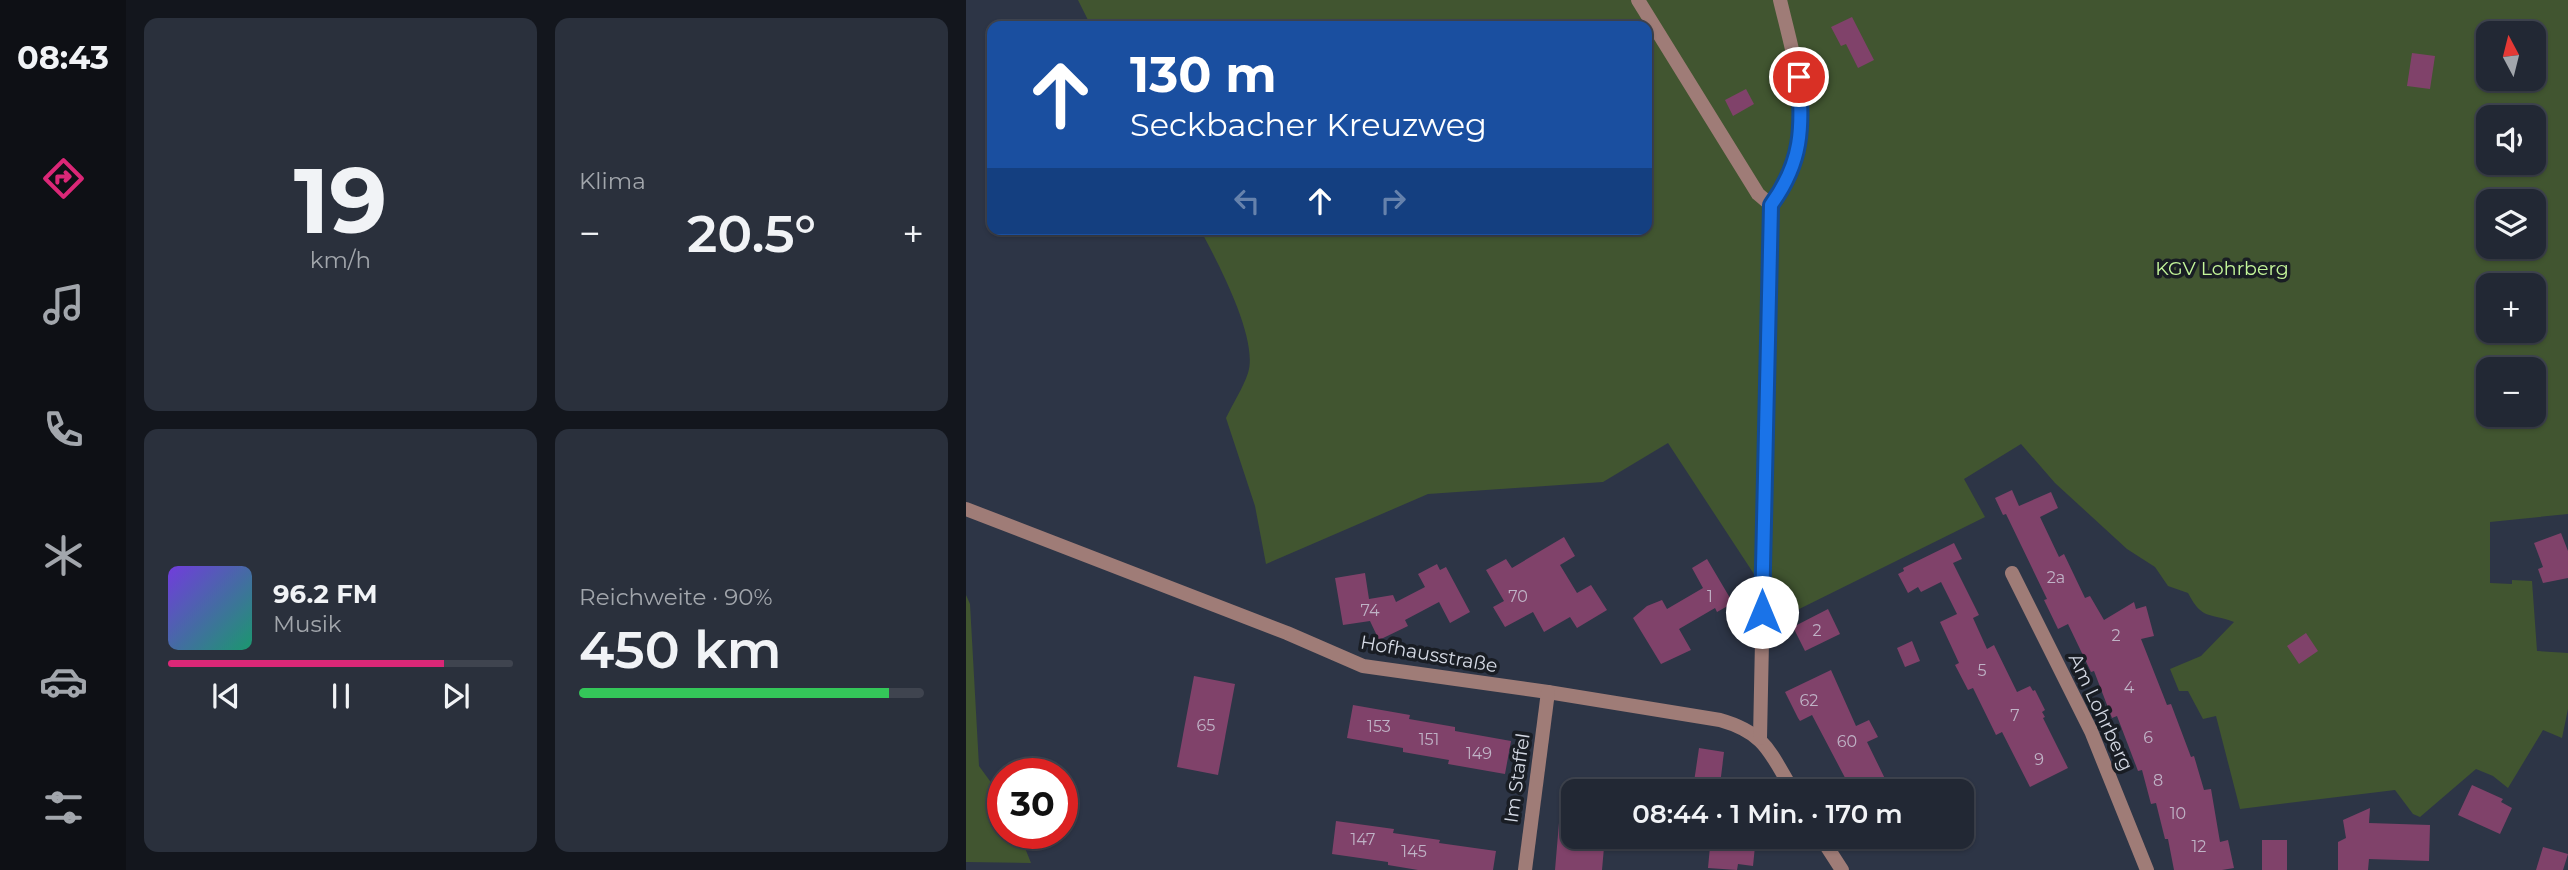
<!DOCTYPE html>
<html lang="de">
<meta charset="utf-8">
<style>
:root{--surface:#222834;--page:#2a303c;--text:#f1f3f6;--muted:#a2a6ac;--line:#3f444f;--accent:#db2777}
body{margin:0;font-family:Montserrat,sans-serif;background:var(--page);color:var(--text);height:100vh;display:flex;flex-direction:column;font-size:26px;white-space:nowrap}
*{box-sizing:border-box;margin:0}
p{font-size:23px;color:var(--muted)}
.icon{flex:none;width:38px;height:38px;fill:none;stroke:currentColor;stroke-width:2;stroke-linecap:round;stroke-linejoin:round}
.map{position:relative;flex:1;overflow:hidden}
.sheet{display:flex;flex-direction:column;gap:18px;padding:18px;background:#13161d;width:840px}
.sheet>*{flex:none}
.guide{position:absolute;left:21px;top:21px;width:665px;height:214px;border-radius:14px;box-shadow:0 2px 5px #0004,0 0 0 2px var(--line);background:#1a4fa0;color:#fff;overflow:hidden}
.needle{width:46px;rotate:353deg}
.controls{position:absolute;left:1510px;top:21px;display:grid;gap:14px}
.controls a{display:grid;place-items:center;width:70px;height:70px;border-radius:14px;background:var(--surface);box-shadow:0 2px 5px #0004,0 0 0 2px var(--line);font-size:35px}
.speed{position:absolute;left:21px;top:758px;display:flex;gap:14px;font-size:35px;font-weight:700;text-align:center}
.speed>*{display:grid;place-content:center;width:91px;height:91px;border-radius:50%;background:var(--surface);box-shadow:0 2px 5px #0004,0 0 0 2px var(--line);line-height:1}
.speed .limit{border:10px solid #d22;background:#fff;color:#111}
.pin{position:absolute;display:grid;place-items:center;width:60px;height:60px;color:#fff;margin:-30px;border:4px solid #fff;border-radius:50%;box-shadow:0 2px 7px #0007}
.me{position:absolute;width:77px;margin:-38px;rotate:0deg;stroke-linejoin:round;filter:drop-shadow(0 0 5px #0008)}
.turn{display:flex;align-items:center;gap:24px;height:147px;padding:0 28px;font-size:32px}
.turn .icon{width:91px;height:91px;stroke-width:2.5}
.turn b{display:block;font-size:49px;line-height:60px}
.lanes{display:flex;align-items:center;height:66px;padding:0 28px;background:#0003;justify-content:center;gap:35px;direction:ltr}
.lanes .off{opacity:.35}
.big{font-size:52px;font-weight:600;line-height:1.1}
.sheet .card{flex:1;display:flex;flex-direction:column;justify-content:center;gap:10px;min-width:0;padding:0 24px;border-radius:14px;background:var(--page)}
.sheet .dial{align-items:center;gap:0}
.dial b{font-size:91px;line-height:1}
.song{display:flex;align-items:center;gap:21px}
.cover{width:84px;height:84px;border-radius:10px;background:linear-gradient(135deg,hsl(260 70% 55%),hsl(160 70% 35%))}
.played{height:7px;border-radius:4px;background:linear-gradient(90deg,var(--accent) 80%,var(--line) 80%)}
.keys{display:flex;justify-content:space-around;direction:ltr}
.heat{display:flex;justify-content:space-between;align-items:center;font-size:38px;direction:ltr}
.charge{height:10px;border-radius:5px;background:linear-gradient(90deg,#34c759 90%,var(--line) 0)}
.sheet .tiles{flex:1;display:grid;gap:18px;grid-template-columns:repeat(2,1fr)}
.trip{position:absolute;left:595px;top:779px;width:413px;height:70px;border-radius:14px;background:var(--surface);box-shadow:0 2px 5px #0004,0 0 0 2px var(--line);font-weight:600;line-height:70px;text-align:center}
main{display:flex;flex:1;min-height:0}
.tab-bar{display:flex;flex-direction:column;width:126px;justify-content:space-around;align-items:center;background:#0e1015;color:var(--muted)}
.tab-bar .icon{width:49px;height:49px}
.tab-bar .on{color:var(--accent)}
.tab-bar b{font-size:32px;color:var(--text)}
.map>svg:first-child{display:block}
.green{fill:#415530;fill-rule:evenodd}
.building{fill:#80426a}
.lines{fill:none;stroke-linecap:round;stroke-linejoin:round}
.street{stroke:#9f7c77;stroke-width:14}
.route-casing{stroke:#114b97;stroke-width:18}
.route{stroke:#1a73e8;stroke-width:12}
.labels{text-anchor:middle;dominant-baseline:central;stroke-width:7;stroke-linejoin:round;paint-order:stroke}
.number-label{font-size:16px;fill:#bfb3c6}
.park-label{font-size:19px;fill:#c4f69a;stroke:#191d24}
.street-label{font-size:19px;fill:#d4d9e4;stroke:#191d24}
</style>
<main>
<nav class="tab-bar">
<b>08:43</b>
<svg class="icon on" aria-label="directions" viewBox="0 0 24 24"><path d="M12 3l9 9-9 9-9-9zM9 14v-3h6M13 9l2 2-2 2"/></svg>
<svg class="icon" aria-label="music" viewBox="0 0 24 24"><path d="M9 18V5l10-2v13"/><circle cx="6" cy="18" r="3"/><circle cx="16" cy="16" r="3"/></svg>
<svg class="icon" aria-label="phone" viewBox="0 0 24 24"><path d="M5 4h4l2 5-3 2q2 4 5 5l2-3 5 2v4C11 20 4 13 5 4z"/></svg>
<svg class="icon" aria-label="climate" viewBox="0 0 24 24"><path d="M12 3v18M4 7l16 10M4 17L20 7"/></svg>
<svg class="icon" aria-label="car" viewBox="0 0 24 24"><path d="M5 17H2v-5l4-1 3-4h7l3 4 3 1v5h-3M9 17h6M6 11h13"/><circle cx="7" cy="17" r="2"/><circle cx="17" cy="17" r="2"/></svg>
<svg class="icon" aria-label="filters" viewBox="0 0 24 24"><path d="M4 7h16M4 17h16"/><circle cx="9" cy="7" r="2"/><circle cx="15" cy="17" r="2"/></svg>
</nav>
<section class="sheet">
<div class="tiles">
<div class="card dial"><b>19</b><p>km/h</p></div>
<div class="card"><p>Klima</p>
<div class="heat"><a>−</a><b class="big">20.5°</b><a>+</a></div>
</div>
<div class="card">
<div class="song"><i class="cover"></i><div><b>96.2 FM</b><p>Musik</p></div></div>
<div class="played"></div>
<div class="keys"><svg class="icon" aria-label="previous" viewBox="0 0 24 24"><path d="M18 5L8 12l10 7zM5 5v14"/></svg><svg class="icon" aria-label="pause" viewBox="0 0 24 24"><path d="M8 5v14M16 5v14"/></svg><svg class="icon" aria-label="next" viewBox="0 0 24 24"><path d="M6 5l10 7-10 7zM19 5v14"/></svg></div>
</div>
<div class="card"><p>Reichweite · 90%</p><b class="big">450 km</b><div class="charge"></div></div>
</div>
</section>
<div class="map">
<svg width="1602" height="870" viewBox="0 0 1602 870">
<rect width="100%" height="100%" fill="#2d3546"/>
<!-- green -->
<g class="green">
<path d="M 112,0 L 1602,0 L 1602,514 L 1524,522 L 1524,583 L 1546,584 L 1546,580 L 1566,581 L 1571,651 L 1602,653 L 1602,709 L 1596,738 L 1577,730 L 1542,788 L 1527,776 L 1510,769 L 1454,817 L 1447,814 L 1429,790 L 1274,809 L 1250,716 L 1237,719 L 1222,691 L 1213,691 L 1204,669 L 1235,656 L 1268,622 C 1242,612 1237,621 1222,593 L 1202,586 L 1189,567 L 1161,549 L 1089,483 L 1055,444 L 998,479 L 1019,517 L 805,623 L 805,600 L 702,443 L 637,482 L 462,494 L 300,564 L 289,506 L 260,418 C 267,403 277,388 282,373 C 293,339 251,261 234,229 L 681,229 L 681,26 L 125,26 ZM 1522,33 L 1568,33 L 1568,79 L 1522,79 ZM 1522,117 L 1568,117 L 1568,163 L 1522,163 ZM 1522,201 L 1568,201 L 1568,247 L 1522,247 ZM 1522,285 L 1568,285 L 1568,331 L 1522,331 ZM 1522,369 L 1568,369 L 1568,415 L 1522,415 Z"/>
<path d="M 0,595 L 4,604 L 13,766 L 37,799 L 37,833 L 53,833 L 65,863 L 0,862 Z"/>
</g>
<!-- building -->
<g class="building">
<path d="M 886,17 L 908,60 L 892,68 L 880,44 L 875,46 L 865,27 Z"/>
<path d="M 1446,53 L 1469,56 L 1464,89 L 1441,86 Z"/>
<path d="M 780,89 L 788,104 L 767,116 L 759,100 Z"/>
<path d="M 1046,490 L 1053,506 L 1085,492 L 1092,508 L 1074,517 L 1093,557 L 1098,554 L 1119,598 L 1124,596 L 1138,620 L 1168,602 L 1170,609 L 1180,606 L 1188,636 L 1175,639 L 1201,705 L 1205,704 L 1225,757 L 1228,756 L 1238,790 L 1245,789 L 1254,842 L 1262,840 L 1268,868 L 1256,870 L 1208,870 L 1202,839 L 1199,839 L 1190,803 L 1185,804 L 1176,770 L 1172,771 L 1151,716 L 1146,718 L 1128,671 L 1125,672 L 1102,624 L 1092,629 L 1078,600 L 1081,599 L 1040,514 L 1037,515 L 1029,498 Z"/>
<path d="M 1595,533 L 1602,551 L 1602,578 L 1577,583 L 1572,569 L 1577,567 L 1568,543 Z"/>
<path d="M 598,537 L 609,556 L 594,565 L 611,593 L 625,585 L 641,610 L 611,628 L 604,617 L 578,632 L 567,612 L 539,627 L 527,607 L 538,601 L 520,570 L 540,559 L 546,568 Z"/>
<path d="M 988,543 L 996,559 L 987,563 L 1013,615 L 1007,618 L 1021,649 L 1028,645 L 1051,692 L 1064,686 L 1067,691 L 1069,690 L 1079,710 L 1076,712 L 1079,717 L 1077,718 L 1102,768 L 1064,787 L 1036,732 L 1030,735 L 1007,688 L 1002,690 L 989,665 L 993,663 L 974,622 L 991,614 L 975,582 L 955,592 L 952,587 L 942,593 L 932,574 L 938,571 L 937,568 Z"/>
<path d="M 741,559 L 767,603 L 751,612 L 749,608 L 713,629 L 725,650 L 695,664 L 667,618 L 681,606 L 696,600 L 701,609 L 737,588 L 726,568 Z"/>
<path d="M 471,564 L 474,570 L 480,567 L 504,612 L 484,623 L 473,602 L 439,620 L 442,626 L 413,640 L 404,621 L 377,625 L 369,578 L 399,573 L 403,599 L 427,595 L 430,602 L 459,587 L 452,574 Z"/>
<path d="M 862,609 L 874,634 L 839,651 L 827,627 Z"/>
<path d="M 1340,633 L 1352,651 L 1333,664 L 1321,646 Z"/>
<path d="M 946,641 L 954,661 L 939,667 L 931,648 Z"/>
<path d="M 865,670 L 890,726 L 903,720 L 912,737 L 901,742 L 925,791 L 886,791 L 846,715 L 834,721 L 832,718 L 819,692 Z"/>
<path d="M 228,676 L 269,684 L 252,775 L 211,767 Z"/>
<path d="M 387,705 L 444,715 L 443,719 L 489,727 L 489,731 L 545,741 L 539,774 L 482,764 L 483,760 L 437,752 L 437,748 L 381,738 Z"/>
<path d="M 733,748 L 758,752 L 754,785 L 728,782 Z"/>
<path d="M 1506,785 L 1537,799 L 1535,802 L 1546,808 L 1534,834 L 1492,815 Z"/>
<path d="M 595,799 L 607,800 L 607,836 L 639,836 L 636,870 L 589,870 Z"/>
<path d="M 1404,808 L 1403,823 L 1464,825 L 1463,861 L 1403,859 L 1402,870 L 1372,870 L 1372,842 L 1380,838 L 1377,820 Z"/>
<path d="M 370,821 L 428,829 L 427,833 L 474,840 L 473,843 L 530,851 L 527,870 L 452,870 L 422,865 L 422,862 L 366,854 Z"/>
<path d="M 745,836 L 790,836 L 787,866 L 772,864 L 771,870 L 742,868 Z"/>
<rect x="1296" y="840" width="25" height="30"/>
<path d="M 1577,847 L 1602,854 L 1597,870 L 1570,870 Z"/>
</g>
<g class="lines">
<!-- street -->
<g class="street">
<path d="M 672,0 L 792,194 L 805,205"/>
<path d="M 805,205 C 854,136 832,75 814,0"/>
<path d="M 0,509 L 321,633 L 397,666 L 582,692 L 754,720 C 800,733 804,753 827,791"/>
<path d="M 1046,573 L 1125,731 L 1181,870"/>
<path d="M 794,738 L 805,205"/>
<path d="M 854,836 L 876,870"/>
<path d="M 559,870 L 582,692"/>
</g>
</g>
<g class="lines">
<!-- route casing -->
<g class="route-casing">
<path id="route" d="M 796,612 L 805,205 C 837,161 836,129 833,77"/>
</g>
<!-- route -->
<use href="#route" class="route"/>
</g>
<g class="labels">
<!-- number labels -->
<g class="number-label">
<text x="1090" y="577">2a</text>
<text x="552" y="596">70</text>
<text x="744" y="596">1</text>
<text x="404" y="610">74</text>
<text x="851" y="630">2</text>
<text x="1150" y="635">2</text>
<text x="1016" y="670">5</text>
<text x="1163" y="687">4</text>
<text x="843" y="700">62</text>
<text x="1049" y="715">7</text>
<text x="240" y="725">65</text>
<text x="413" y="726">153</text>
<text x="1182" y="737">6</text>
<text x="463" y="739">151</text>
<text x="881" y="741">60</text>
<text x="513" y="753">149</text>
<text x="1073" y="759">9</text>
<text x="1192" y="780">8</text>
<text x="1212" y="813">10</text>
<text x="397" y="839">147</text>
<text x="1233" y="846">12</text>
<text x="448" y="851">145</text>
</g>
<!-- park labels -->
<g class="park-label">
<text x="1256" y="268">KGV Lohrberg</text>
</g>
<!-- street labels -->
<g class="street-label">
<text transform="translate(463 654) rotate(10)">Hofhausstraße</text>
<text transform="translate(1135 712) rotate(65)">Am Lohrberg</text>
<text transform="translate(551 778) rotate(-82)">Im Staffel</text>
</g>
</g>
</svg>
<div class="controls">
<a><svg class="needle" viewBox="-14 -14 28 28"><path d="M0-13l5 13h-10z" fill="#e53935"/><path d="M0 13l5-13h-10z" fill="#a2a6ac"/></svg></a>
<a><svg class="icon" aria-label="sound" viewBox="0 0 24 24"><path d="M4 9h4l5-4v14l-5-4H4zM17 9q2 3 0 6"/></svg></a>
<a><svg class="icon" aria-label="layers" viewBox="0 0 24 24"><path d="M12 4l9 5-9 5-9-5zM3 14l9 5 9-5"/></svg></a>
<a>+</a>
<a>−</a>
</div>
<div class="speed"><div class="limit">30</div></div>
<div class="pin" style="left:833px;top:77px;background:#d93025"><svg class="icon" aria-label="arrive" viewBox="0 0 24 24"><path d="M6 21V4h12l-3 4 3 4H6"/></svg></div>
<svg class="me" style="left:796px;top:612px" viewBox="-20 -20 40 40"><circle r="19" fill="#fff"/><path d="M0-13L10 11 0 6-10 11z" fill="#1a73e8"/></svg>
<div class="trip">08:44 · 1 Min. · 170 m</div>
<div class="guide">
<div class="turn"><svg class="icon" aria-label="ahead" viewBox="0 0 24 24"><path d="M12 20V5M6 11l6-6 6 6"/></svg><div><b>130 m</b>Seckbacher Kreuzweg</div></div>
<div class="lanes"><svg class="icon off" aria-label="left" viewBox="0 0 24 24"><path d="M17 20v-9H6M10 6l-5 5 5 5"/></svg><svg class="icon" aria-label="ahead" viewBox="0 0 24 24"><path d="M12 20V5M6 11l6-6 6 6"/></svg><svg class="icon off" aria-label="right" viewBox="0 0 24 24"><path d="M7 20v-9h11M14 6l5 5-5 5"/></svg></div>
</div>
</div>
</main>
